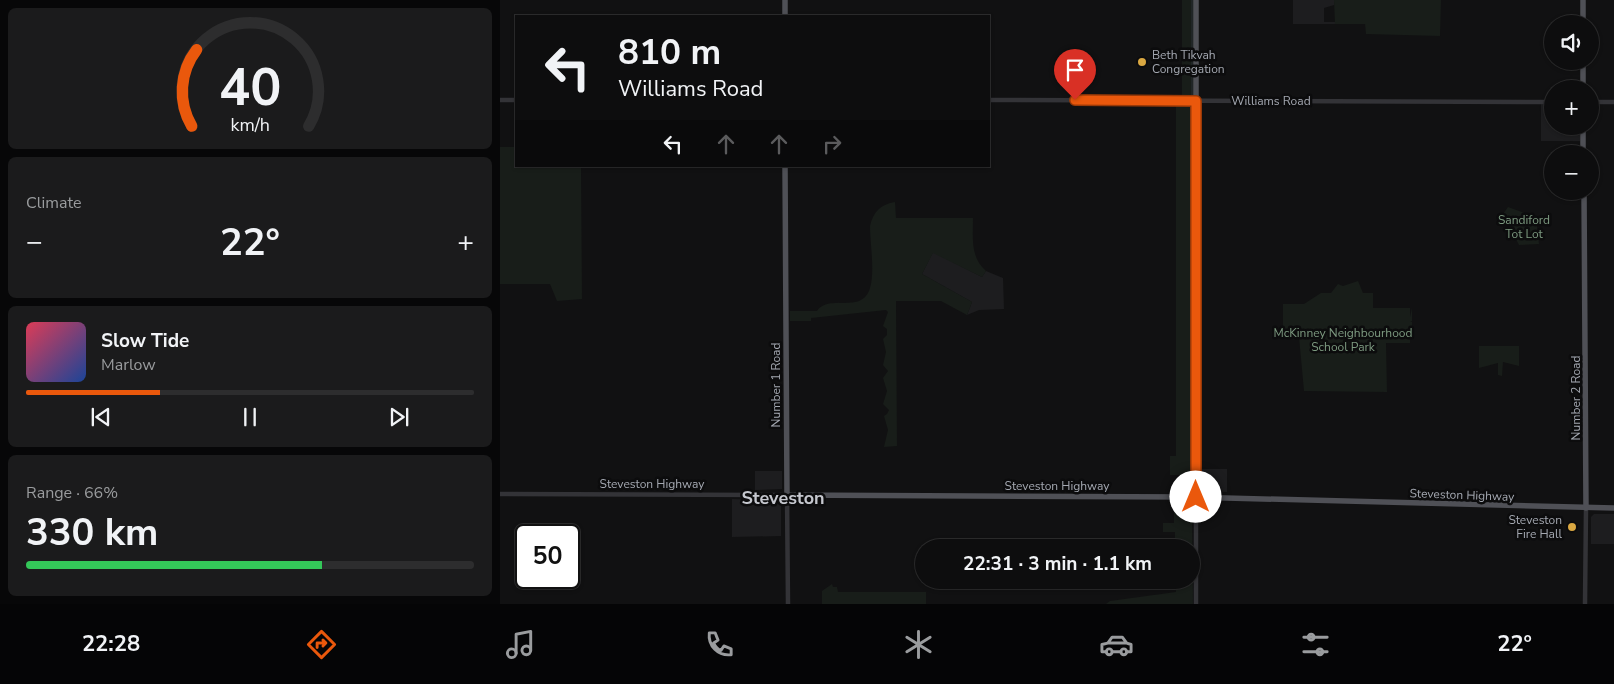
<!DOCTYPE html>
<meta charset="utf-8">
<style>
:root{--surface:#0d0d0e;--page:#1b1b1c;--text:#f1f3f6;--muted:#9a9c9e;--line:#2d2d2e;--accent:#ea580c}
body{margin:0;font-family:"Nunito Sans",sans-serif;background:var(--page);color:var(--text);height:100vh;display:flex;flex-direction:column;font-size:19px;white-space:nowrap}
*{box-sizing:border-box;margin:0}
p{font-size:16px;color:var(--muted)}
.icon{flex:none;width:28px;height:28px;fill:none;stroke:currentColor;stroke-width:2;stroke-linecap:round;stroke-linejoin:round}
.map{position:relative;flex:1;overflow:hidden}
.side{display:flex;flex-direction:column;gap:8px;padding:8px;background:#070708;width:500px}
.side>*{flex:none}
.hud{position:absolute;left:15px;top:15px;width:475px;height:152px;border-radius:0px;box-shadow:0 1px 4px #0004,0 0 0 1px var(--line);background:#0d0d0e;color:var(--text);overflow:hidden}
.tools{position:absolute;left:1044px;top:15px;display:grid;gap:10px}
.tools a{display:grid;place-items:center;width:55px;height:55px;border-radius:50%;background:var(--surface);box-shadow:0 1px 4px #0004,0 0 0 1px var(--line);font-size:25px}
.speed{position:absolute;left:15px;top:524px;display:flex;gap:10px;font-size:25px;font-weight:700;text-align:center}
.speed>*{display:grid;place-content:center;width:65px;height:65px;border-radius:50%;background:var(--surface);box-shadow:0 1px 4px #0004,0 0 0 1px var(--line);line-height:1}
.speed .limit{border:2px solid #111;border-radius:8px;background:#fff;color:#111}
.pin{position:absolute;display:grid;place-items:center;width:42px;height:42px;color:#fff;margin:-51px -21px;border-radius:50% 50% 50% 0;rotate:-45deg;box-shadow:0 0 5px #0007}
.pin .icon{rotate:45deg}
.me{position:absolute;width:55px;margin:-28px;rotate:0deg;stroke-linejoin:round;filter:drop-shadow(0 0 4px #0008)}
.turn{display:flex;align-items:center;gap:18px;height:105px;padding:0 20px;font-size:22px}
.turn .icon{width:65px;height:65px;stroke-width:2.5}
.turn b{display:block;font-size:35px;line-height:42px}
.lanes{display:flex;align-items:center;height:48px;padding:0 20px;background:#0003;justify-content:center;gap:25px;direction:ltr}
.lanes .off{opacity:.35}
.big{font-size:38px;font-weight:700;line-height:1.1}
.side .tile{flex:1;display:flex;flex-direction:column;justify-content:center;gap:8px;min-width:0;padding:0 18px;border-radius:8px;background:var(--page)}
.side .dial{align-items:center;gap:0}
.dial svg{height:130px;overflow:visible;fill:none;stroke:var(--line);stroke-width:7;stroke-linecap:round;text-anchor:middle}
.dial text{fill:var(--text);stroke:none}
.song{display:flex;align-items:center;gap:15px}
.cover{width:60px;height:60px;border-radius:8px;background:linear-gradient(135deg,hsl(350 70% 55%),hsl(220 70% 35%))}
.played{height:5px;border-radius:2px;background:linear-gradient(90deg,var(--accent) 30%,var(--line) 30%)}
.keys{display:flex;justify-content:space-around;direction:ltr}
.heat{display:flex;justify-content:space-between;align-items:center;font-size:28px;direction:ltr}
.charge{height:8px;border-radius:4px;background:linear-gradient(90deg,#34c759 66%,var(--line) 0)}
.trip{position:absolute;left:415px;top:539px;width:285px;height:50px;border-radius:25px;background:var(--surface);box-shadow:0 1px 4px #0004,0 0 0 1px var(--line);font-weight:700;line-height:50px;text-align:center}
.dock{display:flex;height:80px;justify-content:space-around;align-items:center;background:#050506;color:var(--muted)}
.dock .icon{width:35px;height:35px}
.dock .selected{color:var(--accent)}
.dock b{font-size:22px;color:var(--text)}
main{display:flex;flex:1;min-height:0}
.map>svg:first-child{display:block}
.built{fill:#1d1d1f}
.green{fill:#181d19}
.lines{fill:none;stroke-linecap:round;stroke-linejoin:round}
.stream{stroke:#292f34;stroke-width:1}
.minor{stroke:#333337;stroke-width:4.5}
.major{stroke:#4f5056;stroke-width:5.5}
.route-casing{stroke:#983908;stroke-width:12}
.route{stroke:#ea580c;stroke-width:9}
.poi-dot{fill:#daa842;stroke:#0c0c0d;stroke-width:2}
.labels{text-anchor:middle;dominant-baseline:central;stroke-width:5;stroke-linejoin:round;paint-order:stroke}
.poi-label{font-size:12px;fill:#a4a8b1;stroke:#0c0c0d;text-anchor:start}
.street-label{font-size:12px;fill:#a4a8b1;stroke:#0c0c0d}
.park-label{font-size:12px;fill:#7d9a80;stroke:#0c0c0d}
.district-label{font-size:18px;font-weight:bold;fill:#c5c7ce;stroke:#0c0c0d}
</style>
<main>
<section class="side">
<div class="tile dial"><svg viewBox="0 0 100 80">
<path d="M14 69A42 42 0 1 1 86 69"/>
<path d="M14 69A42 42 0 0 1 17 22" stroke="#ea580c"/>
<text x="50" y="56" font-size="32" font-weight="700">40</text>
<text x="50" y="72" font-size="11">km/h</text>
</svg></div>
<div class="tile"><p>Climate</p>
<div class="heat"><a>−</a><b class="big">22°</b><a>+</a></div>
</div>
<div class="tile">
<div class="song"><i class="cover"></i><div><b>Slow Tide</b><p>Marlow</p></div></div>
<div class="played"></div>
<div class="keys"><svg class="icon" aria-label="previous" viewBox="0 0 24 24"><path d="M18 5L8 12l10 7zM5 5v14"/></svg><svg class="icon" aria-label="pause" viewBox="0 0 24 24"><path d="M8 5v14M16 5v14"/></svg><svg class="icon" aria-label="next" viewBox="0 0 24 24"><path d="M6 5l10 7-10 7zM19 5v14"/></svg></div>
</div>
<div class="tile"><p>Range · 66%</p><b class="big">330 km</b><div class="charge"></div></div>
</section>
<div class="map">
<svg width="1114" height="604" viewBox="0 0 1114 604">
<rect width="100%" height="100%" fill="#111112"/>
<!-- built -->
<g class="built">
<path d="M 793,0 L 834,0 L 834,5 L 824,8 L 824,22 L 835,22 L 835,24 L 793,24 Z"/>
<path d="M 1041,104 L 1052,105 L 1052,126 L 1080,126 L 1080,141 L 1041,141 Z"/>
<path d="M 433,252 L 482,277 L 486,271 L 503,278 L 504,309 L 479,310 L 467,315 L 472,302 L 422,274 Z"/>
<path d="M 701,469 L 727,469 L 727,492 L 702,491 Z"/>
<path d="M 255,471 L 282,471 L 282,489 L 255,490 Z"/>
<path d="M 232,499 L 279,501 L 281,503 L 281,536 L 232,537 Z"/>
<path d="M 1094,514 L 1114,514 L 1114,544 L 1091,544 L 1091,517 Z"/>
</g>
<!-- green -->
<g class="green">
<path d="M 682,0 L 694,0 L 693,489 L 681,492 L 681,475 L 670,475 L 670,456 L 676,456 L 676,104 L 682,104 Z"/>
<path d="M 834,0 L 941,0 L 940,36 L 866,34 L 865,24 L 835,24 Z"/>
<path d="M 0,147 L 16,147 L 16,166 L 81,166 L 82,299 L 57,301 L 50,284 L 0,284 Z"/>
<path d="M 395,202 L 396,218 L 473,218 C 473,238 470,257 486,271 L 482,277 L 433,253 L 422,274 L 472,302 L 467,315 L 441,301 L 396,301 L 397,446 L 384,447 L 388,430 L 384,416 L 387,414 L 389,410 L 383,404 L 387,391 L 383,378 L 388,371 L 383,365 L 386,352 L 383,339 L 387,335 L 387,329 L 383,326 L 388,312 L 386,310 L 311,318 L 311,321 L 290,321 L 290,311 L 317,311 C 329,293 362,315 370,288 C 375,272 370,243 370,226 C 373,212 381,204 395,202 Z"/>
<path d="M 1008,207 L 1036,217 L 1039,244 L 1019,245 L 1003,214 Z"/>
<path d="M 858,281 L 863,293 L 873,293 L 873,308 L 910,308 L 910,317 L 912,308 L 912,321 L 910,321 L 912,322 L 912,337 L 910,337 L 910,343 L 886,343 L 887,392 L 804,391 L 799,337 L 783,337 L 783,304 L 804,304 L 821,293 L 831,293 L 838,284 L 843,286 Z"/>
<path d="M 979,346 L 1019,346 L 1019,366 L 1003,362 L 1002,376 L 998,375 L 998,363 L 979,368 Z"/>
<path d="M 674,502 L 688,502 L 692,506 L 693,604 L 606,604 L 610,601 L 676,592 L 675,580 L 691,580 L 691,548 L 675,547 L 675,532 L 663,532 L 663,523 L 674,523 Z"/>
<path d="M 332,584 L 333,587 L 337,587 L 338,592 L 426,592 L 426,604 L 322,604 L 322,591 Z"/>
</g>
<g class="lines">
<!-- stream -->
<g class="stream">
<path d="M 692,0 L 692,96"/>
<path d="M 692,105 L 692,315"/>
<path d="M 692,319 L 692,334"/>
<path d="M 692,338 L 692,438"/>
<path d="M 692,442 L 692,475"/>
</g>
<!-- minor -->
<g class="minor">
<path d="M 0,100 L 16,100"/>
<path d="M 489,100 L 1052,102"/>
<path d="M 1090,102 L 1114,102"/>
<path d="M 0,494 L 287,495 L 288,604"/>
<path d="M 696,604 L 696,497"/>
<path d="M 1085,604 L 1086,508"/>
</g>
<!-- major -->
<g class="major">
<path d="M 696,0 L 696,497"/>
<path d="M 1083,0 L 1083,24"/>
<path d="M 285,16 L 285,0"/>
<path d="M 1083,89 L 1083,61"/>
<path d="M 1083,126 L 1083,154"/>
<path d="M 285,166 L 287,495 L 689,497 L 1114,508"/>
<path d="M 1084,191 L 1086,508"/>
</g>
</g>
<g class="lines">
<!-- route casing -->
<g class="route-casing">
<path id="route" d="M 575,100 L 696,101 L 696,497"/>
</g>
<!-- route -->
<use href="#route" class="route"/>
</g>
<!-- markers -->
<g class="poi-dot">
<circle cx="642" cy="62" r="5"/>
<circle cx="1072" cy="527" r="5"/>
</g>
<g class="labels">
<!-- poi labels -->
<g class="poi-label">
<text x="652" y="55">Beth Tikvah<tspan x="652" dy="14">Congregation</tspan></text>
<text x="1062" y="520" text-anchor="end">Steveston<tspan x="1062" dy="14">Fire Hall</tspan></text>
</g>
<!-- street labels -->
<g class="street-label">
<text x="771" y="101">Williams Road</text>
<text transform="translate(276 385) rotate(-90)">Number 1 Road</text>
<text transform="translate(1076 398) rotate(-90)">Number 2 Road</text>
<text x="152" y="484">Steveston Highway</text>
<text x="557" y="486">Steveston Highway</text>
<text transform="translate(962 495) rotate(2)">Steveston Highway</text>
</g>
<!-- park labels -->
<g class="park-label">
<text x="1024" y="220">Sandiford<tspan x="1024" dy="14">Tot Lot</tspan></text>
<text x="843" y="333">McKinney Neighbourhood<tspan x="843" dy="14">School Park</tspan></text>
</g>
<!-- district labels -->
<g class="district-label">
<text x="283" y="498">Steveston</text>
</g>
</g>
</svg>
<div class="tools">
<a><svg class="icon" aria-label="sound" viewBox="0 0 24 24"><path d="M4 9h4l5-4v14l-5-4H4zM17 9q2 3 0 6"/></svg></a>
<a>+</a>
<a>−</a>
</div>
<div class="speed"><div class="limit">50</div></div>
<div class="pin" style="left:575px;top:100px;background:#d93025"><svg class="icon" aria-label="arrive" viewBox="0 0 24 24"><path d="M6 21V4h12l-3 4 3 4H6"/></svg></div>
<svg class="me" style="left:696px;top:497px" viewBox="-20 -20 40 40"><circle r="19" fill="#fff"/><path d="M0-13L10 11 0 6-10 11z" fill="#ea580c"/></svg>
<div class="trip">22:31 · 3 min · 1.1 km</div>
<div class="hud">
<div class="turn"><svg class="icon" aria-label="left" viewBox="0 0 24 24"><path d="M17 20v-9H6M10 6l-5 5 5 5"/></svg><div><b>810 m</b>Williams Road</div></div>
<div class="lanes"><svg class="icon" aria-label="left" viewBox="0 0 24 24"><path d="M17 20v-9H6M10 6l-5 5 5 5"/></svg><svg class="icon off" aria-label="ahead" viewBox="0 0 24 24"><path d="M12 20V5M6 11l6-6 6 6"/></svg><svg class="icon off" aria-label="ahead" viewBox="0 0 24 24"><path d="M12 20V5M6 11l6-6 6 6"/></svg><svg class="icon off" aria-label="right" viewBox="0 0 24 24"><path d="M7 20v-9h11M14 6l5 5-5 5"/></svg></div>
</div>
</div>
</main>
<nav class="dock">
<b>22:28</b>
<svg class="icon selected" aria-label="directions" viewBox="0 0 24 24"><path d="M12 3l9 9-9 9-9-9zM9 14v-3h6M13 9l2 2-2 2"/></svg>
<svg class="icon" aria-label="music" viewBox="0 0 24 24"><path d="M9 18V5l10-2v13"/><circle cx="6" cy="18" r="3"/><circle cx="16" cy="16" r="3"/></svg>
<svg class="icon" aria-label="phone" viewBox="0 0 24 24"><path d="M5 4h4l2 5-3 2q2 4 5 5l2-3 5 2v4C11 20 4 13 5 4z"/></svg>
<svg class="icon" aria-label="climate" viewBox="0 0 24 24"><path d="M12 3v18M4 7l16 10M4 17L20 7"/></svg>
<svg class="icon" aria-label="car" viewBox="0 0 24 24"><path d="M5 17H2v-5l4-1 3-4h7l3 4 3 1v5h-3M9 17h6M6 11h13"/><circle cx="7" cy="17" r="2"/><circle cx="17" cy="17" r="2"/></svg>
<svg class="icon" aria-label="filters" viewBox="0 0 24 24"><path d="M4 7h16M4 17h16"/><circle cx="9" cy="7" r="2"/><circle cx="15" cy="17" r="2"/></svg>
<b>22°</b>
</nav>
